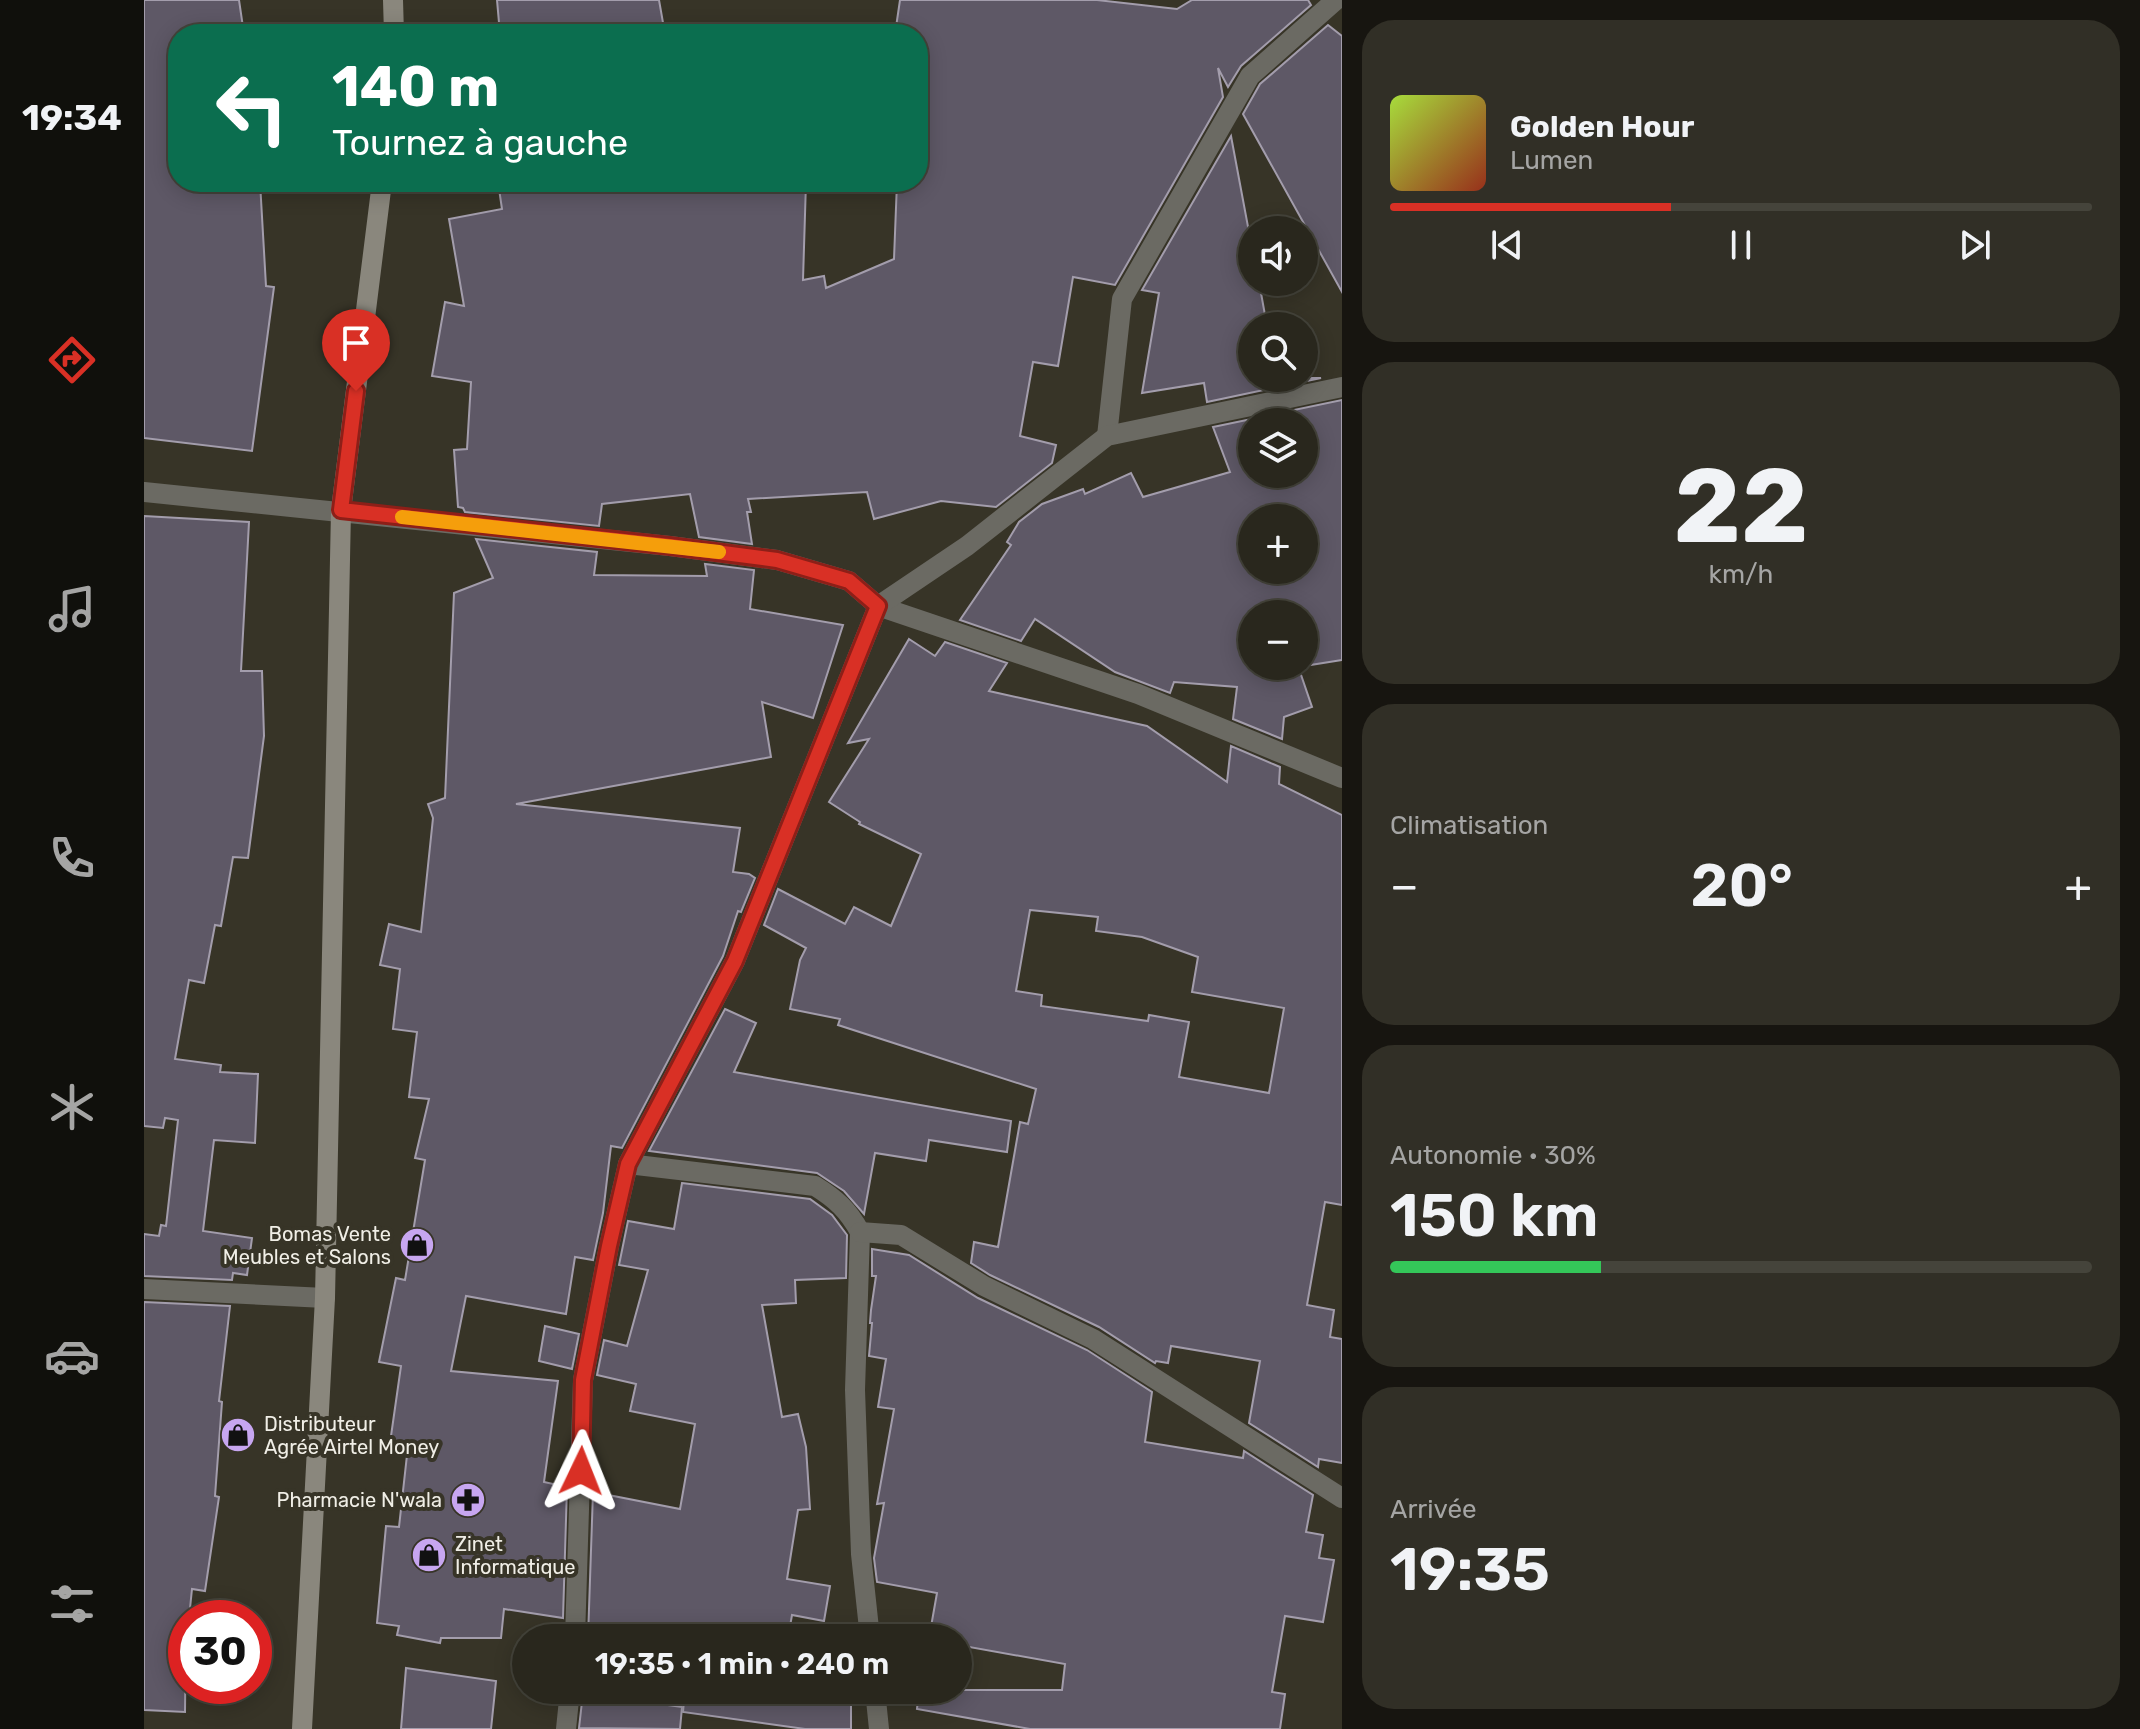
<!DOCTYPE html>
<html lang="fr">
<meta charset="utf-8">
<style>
:root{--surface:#29271d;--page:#312f26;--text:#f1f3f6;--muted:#a5a5a4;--line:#45443b;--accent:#d93025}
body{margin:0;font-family:Rubik,sans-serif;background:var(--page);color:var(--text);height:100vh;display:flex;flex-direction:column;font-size:30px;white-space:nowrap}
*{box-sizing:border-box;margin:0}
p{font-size:26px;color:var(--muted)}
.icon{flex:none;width:44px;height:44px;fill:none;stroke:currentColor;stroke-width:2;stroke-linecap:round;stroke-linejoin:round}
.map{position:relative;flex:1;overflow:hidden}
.drawer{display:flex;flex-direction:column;gap:20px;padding:20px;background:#171510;width:798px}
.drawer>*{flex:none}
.banner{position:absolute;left:24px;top:24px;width:760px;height:168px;border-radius:32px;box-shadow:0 4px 20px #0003,0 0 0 2px var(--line);background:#0b6e4f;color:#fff;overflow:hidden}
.tools{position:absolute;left:1094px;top:216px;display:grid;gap:16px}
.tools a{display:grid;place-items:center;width:80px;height:80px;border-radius:50%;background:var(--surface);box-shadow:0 4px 20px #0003,0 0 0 2px var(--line);font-size:40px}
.speed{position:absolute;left:24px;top:1600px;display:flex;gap:16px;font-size:40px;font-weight:700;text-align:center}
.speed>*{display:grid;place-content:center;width:104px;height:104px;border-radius:50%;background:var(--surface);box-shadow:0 4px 20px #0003,0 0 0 2px var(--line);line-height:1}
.speed .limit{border:12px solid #d22;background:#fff;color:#111}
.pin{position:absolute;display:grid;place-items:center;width:68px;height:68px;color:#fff;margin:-82px -34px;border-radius:50% 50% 50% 0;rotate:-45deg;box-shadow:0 0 8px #0007}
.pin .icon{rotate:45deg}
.me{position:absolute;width:88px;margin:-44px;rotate:2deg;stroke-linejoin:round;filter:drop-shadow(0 0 6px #0008)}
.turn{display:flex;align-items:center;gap:28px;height:168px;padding:0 32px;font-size:36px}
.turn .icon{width:104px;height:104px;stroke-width:2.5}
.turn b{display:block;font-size:56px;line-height:68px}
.big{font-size:60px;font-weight:600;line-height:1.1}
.drawer .tile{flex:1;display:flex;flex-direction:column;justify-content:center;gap:12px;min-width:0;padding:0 28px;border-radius:32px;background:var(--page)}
.drawer .dial{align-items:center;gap:0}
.dial b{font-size:104px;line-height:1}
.song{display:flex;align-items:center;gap:24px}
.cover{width:96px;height:96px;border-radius:12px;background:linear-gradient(135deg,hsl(80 70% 55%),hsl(10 70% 35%))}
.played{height:8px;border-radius:4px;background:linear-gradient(90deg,var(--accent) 40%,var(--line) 40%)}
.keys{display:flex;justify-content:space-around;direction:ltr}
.heat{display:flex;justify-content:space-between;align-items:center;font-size:44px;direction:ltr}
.charge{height:12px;border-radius:6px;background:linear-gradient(90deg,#34c759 30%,var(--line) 0)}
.trip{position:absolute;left:368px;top:1624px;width:460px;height:80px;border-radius:40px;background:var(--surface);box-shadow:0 4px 20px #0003,0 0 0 2px var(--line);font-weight:600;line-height:80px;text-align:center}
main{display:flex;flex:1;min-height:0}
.tabs{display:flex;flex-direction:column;width:144px;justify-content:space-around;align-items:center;background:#10100c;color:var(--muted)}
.tabs .icon{width:56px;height:56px}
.tabs .selected{color:var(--accent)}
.tabs b{font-size:36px;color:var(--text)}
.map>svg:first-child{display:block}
.building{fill:#5e5866;stroke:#a39dac;stroke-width:2;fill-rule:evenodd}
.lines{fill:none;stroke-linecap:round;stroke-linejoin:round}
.street{stroke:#6b6a63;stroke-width:20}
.secondary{stroke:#8a877d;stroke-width:20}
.route-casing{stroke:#8d1f18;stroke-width:20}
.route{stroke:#d93025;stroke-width:14}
.slow{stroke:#f59e0b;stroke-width:14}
.labels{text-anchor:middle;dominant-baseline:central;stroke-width:8;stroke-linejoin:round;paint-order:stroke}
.poi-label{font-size:20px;fill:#f0eee6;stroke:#373427;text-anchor:end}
</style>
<main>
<nav class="tabs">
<b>19:34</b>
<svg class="icon selected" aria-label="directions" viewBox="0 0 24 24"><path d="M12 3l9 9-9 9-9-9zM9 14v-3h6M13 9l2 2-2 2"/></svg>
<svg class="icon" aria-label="music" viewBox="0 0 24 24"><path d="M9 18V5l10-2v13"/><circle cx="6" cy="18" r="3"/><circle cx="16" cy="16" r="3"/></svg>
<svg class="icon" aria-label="phone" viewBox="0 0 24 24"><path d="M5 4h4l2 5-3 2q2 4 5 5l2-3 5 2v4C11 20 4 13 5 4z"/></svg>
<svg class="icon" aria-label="climate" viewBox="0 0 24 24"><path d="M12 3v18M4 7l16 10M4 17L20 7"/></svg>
<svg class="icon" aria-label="car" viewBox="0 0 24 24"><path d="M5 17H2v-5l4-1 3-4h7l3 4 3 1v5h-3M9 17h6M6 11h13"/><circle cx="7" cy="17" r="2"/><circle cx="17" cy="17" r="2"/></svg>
<svg class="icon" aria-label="filters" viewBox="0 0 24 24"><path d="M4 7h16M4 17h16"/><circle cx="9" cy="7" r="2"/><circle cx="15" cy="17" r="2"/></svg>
</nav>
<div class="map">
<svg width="1198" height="1729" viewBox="0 0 1198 1729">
<rect width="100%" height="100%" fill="#373427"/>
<!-- building -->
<g class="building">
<path d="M 0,0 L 95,0 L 100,34 L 34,34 L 34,182 L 116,182 L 122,286 L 130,287 L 108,451 L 0,438 Z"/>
<path d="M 353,0 L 515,0 L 521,34 L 356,34 Z"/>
<path d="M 756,0 L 953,0 L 1033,9 L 1048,0 L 1164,0 L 1167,5 L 1097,66 L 1084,87 L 1074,68 L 1079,97 L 971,285 L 929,277 L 914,366 L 889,362 L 876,436 L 912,445 L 908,463 L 852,507 L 797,501 L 730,519 L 723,492 L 604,499 L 607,512 L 603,512 L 608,544 L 555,537 L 546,494 L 458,504 L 455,526 L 321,512 L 319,508 L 314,507 L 310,450 L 323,449 L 327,382 L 288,376 L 301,302 L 320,306 L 305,219 L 358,209 L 354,182 L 662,182 L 659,280 L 680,276 L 682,288 L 750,259 L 753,182 L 774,182 L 774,34 L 751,34 Z"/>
<path d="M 1184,25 L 1198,36 L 1198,292 L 1099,114 L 1116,84 Z"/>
<path d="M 1087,136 L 1108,248 L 1108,282 L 1115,282 L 1123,326 L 1108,326 L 1108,378 L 1177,378 L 1063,402 L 1060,383 L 998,393 L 1015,293 L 998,290 Z"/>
<path d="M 1198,400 L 1198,660 L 1160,666 L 1160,614 L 1108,614 L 1108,666 L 1156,666 L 1154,666 L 1168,707 L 1140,717 L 1138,739 L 1089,719 L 1093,687 L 1030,682 L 1026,693 L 971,672 L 891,619 L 877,641 L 816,620 L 867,545 L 863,542 L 875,522 L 898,504 L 939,489 L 941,494 L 987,473 L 999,497 L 1086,472 L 1069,427 ZM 1108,422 L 1160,422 L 1160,474 L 1108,474 ZM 1108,518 L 1160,518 L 1160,570 L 1108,570 Z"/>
<path d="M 0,516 L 105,522 L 97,671 L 118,671 L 120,736 L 104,858 L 89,857 L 77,926 L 71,925 L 60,983 L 45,980 L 31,1059 L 77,1065 L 76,1072 L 114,1074 L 111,1143 L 70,1140 L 59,1231 L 108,1238 L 103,1275 L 89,1273 L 88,1280 L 0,1276 L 0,1234 L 15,1236 L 17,1225 L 22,1226 L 34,1120 L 21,1118 L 19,1128 L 0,1126 Z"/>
<path d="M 332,539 L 453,552 L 450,575 L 563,576 L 561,564 L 610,570 L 606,609 L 699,625 L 669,718 L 618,702 L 627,757 L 372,804 L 596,828 L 589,872 L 605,874 L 611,878 L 597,912 L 594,911 L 579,956 L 478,1148 L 467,1146 L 459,1213 L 449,1260 L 431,1257 L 422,1314 L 322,1296 L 307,1371 L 414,1381 L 400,1482 L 423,1487 L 419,1618 L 360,1609 L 357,1638 L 297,1638 L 296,1643 L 253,1635 L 255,1626 L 233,1623 L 242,1526 L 255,1527 L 264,1446 L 246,1443 L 257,1366 L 235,1362 L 252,1278 L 261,1280 L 281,1160 L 271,1158 L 285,1099 L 265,1097 L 273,1032 L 249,1029 L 256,969 L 236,965 L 245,924 L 277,932 L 289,818 L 284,804 L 301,798 L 310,593 L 349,578 Z"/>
<path d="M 765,639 L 791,656 L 801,642 L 863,663 L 845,691 L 1003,726 L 1083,782 L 1087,746 L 1136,767 L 1135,784 L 1198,815 L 1198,1205 L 1181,1202 L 1163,1305 L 1190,1310 L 1186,1337 L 1198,1339 L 1198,1463 L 1175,1459 L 1174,1467 L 1105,1423 L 1116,1361 L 1027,1346 L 1024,1363 L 1012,1361 L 1011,1363 L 955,1327 L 846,1275 L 827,1263 L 830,1242 L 854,1247 L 876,1122 L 884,1124 L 892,1089 L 694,1025 L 696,1019 L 646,1009 L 656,960 L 662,948 L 620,925 L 634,889 L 701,924 L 710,907 L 747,926 L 777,854 L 715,824 L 716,822 L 685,802 L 725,739 L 704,743 ZM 886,910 L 954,917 L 952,931 L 998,937 L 1054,957 L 1048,992 L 1140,1008 L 1125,1093 L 1035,1077 L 1045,1022 L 1005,1015 L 1004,1021 L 897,1006 L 898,995 L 872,991 Z"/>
<path d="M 581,1009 L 612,1023 L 590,1072 L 867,1121 L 863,1152 L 785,1140 L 782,1161 L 731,1153 L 720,1214 L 700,1191 L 673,1173 L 505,1151 Z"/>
<path d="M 538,1183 L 666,1199 L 688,1215 L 703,1235 L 702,1278 L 651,1280 L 652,1303 L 618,1305 L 638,1417 L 654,1414 L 662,1447 L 666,1509 L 654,1510 L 643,1579 L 686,1586 L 680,1621 L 648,1615 L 644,1638 L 444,1638 L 449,1492 L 536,1509 L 551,1424 L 486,1411 L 492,1384 L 453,1375 L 460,1340 L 483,1346 L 504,1270 L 475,1265 L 484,1221 L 530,1229 Z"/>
<path d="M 728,1249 L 765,1255 L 834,1298 L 943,1350 L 1008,1392 L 1001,1442 L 1099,1458 L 1100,1451 L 1169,1495 L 1162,1532 L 1179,1535 L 1175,1558 L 1190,1560 L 1179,1622 L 1141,1616 L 1128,1692 L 1141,1694 L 1136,1729 L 886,1729 L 773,1709 L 775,1690 L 918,1690 L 921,1664 L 814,1645 L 814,1638 L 785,1638 L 793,1593 L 733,1582 L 730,1558 L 740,1503 L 733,1504 L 750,1409 L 734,1407 L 742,1359 L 725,1356 L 728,1323 L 726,1323 L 727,1310 L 732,1276 L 728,1276 Z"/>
<path d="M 0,1302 L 86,1306 L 75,1401 L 78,1402 L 71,1496 L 75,1497 L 61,1591 L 48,1589 L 45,1618 L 42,1618 L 41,1712 L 0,1710 Z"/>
<path d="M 401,1326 L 435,1334 L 428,1369 L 395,1361 Z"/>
<path d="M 262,1668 L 352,1681 L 347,1729 L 257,1729 Z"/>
<path d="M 541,1690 L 707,1690 L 707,1729 L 661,1729 L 539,1712 Z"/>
<path d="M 439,1693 L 538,1707 L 536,1729 L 435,1728 Z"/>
</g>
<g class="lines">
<!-- street -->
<g class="street">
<path d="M 963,436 L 978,299 L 1106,76 L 1192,0"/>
<path d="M 0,492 L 526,546 L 633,560 L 705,581 L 734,606 L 994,694 L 1198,778"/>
<path d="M 484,1164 L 671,1186 C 692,1199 704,1210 716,1232 L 711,1390 L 717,1554 L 726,1638"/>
<path d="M 716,1232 L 757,1235 L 840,1286 L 949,1339 L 1198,1498"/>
<path d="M 0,1289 L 181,1298"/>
<path d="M 431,1638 L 439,1380 L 465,1246 L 484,1164 L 591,961 L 734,606 L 823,546 L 963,436 L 1198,387"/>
<path d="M 731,1690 L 735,1729"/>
<path d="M 422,1729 L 426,1690"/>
</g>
<!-- secondary -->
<g class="secondary">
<path d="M 249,0 L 250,34"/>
<path d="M 158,1729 L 181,1298 L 197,510 L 238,182"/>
</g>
</g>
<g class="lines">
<!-- route casing -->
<g class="route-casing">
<path id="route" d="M 212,391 L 197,510 L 526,546 L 633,560 L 705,581 L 734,606 L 591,961 L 484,1164 L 465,1246 L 439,1380 L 437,1471"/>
</g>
<!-- route -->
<use href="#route" class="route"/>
<!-- slow -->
<path class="slow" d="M 258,517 L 575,552"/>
</g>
<!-- icons -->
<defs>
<g id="shop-disc" transform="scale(1.8)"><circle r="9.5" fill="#c7a6f0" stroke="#373427"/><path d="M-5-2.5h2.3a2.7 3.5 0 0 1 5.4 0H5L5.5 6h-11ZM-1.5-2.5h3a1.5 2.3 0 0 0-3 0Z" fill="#111"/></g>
<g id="pharmacy-disc" transform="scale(1.8)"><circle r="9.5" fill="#c7a6f0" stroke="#373427"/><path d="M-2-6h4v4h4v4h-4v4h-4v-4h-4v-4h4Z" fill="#111"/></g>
</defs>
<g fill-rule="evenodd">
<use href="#shop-disc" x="273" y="1245"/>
<use href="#shop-disc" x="94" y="1435"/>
<use href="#pharmacy-disc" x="324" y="1500"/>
<use href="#shop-disc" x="285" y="1555"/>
</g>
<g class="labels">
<!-- poi labels -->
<g class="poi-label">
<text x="247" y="1234">Bomas Vente<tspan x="247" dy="23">Meubles et Salons</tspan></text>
<text x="120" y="1424" text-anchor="start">Distributeur<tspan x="120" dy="23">Agrée Airtel Money</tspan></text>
<text x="298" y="1500">Pharmacie N'wala</text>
<text x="311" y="1544" text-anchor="start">Zinet<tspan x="311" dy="23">Informatique</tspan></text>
</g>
</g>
</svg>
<div class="tools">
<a><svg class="icon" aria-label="sound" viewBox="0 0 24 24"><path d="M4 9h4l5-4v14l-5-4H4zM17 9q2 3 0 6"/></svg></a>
<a><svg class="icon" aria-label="search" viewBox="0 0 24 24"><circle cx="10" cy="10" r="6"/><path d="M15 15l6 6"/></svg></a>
<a><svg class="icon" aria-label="layers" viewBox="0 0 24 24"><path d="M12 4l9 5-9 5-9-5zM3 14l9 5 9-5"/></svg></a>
<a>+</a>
<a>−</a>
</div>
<div class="speed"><div class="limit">30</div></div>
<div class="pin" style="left:212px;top:391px;background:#d93025"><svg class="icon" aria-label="arrive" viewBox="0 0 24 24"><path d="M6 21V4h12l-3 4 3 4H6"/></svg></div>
<svg class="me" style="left:437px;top:1471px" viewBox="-20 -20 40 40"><path d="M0-17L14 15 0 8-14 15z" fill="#d93025" stroke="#fff" stroke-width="4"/></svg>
<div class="trip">19:35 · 1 min · 240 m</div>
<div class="banner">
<div class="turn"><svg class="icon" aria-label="left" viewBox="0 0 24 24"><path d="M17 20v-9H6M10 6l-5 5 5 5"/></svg><div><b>140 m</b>Tournez à gauche</div></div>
</div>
</div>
<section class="drawer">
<div class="tile">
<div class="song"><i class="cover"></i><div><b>Golden Hour</b><p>Lumen</p></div></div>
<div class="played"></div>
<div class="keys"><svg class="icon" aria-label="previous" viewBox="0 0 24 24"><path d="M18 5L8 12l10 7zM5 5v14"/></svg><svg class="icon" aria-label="pause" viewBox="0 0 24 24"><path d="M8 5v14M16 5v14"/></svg><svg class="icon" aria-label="next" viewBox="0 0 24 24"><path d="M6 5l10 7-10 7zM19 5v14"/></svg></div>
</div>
<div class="tile dial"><b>22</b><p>km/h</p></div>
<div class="tile"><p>Climatisation</p>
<div class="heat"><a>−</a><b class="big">20°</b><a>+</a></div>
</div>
<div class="tile"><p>Autonomie · 30%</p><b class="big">150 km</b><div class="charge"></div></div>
<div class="tile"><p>Arrivée</p><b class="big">19:35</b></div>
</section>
</main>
